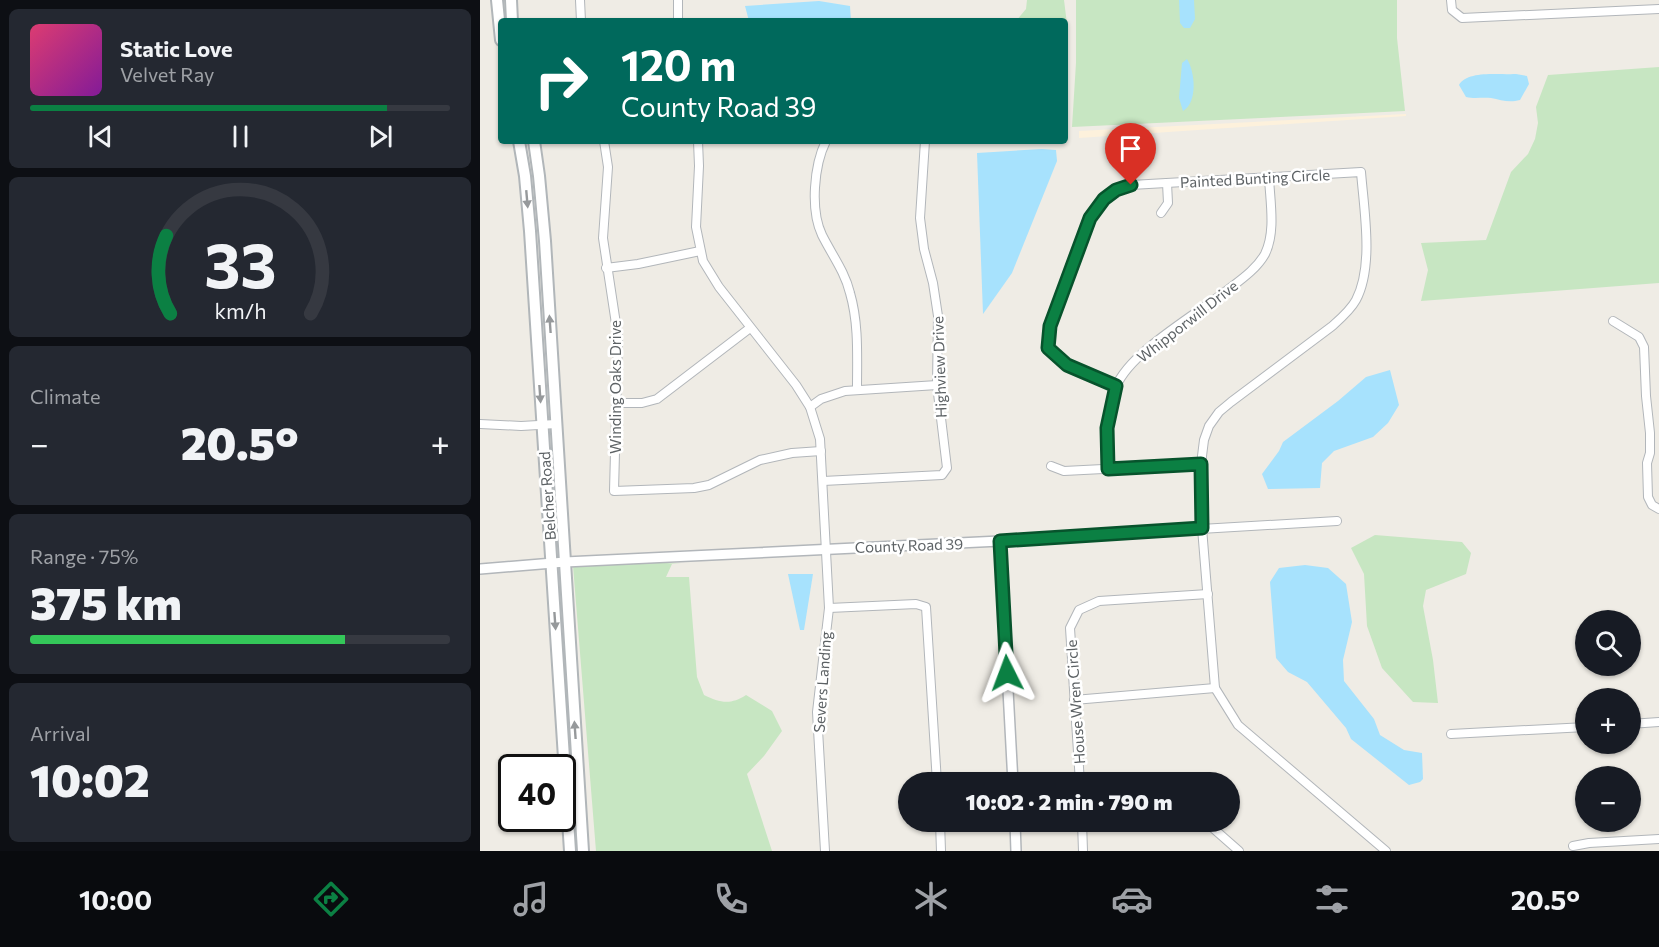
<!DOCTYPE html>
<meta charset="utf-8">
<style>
:root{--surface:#171b24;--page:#242831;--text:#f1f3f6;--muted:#9ea1a6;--line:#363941;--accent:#0b8043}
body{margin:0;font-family:Commissioner,sans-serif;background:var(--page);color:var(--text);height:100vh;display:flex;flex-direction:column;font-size:22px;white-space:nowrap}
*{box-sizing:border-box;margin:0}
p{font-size:20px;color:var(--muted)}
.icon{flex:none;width:33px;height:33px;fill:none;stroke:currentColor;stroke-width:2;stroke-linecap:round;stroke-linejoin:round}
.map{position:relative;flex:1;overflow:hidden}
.drawer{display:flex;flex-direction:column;gap:9px;padding:9px;background:#0d0f14;width:480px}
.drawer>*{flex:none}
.banner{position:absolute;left:18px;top:18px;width:570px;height:126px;border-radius:6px;box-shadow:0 2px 4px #0004;background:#00695c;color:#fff;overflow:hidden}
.fabs{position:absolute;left:1095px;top:610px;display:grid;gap:12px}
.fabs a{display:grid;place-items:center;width:66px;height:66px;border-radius:50%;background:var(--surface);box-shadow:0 2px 4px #0004;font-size:30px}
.speed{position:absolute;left:18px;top:754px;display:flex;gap:12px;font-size:30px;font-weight:700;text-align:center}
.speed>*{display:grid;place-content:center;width:78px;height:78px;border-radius:50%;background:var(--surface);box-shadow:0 2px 4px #0004;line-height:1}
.speed .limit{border:3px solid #111;border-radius:9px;background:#fff;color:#111}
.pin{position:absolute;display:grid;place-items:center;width:51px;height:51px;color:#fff;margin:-62px -26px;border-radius:50% 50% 50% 0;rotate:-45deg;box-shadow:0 0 6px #0007}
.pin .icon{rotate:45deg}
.me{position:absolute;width:66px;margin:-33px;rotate:357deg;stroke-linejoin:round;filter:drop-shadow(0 0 4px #0008)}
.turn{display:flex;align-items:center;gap:21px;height:126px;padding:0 24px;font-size:27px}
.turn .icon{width:78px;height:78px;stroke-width:2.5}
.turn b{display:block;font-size:42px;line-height:51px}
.big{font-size:45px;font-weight:800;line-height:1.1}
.drawer .tile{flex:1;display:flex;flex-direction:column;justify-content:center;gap:9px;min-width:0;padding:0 21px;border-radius:9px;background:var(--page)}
.drawer .dial{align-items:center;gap:0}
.dial svg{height:156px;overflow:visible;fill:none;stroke:var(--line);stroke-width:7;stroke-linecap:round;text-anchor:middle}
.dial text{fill:var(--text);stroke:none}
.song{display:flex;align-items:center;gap:18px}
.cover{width:72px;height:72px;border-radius:9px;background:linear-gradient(135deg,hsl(340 70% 55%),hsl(290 70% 35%))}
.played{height:6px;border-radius:3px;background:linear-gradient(90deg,var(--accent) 85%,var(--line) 85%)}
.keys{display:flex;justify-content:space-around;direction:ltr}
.heat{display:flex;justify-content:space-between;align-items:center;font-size:33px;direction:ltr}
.charge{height:9px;border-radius:4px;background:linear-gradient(90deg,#34c759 75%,var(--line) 0)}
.trip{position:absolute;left:418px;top:772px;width:342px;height:60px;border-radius:30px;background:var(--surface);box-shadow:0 2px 4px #0004;font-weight:800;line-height:60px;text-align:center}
.dock{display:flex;height:96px;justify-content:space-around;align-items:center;background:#090b0e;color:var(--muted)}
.dock .icon{width:42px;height:42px}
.dock .on{color:var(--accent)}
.dock b{font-size:27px;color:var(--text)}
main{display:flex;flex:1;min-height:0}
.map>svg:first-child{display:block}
.commercial{fill:#fdf1dc}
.green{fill:#c7e6c2}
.water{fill:#a7e2fd}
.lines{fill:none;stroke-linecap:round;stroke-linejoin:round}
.minor-casing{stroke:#b2b6ba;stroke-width:10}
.tertiary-casing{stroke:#b2b6ba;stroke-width:12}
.secondary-casing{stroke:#b1b6b9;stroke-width:14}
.minor{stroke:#fff;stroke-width:8}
.tertiary{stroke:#fff;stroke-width:9}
.secondary{stroke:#fff;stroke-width:10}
.oneway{fill:#96999b}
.route-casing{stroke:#07532c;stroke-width:15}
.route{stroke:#0b8043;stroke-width:10}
.labels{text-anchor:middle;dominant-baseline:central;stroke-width:5;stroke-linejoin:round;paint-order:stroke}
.street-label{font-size:15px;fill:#5d6265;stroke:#fff}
</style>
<main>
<section class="drawer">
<div class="tile">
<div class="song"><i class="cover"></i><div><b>Static Love</b><p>Velvet Ray</p></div></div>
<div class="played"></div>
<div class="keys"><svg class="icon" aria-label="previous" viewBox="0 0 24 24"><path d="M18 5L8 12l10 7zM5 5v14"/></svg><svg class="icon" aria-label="pause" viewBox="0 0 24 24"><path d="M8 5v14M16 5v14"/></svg><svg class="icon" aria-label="next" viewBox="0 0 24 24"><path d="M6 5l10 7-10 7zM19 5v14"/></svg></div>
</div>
<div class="tile dial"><svg viewBox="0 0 100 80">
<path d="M14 69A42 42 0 1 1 86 69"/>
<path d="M14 69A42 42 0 0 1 12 29" stroke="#0b8043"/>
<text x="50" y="56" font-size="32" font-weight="700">33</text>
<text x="50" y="72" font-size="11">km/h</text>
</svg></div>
<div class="tile"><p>Climate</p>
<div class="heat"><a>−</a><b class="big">20.5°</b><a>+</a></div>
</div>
<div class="tile"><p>Range · 75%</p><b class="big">375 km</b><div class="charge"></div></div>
<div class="tile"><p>Arrival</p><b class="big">10:02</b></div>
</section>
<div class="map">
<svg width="1179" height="851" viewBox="0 0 1179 851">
<rect width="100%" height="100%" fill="#efece5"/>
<!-- commercial -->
<path class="commercial" d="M 926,114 L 926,116 L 599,138 L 599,131 Z"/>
<!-- green -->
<g class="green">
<path d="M 547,0 L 584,0 L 587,24 L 585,31 L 585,21 L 536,21 L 546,9 Z"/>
<path d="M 596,0 L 917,0 L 917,38 L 925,111 L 592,127 L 596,63 Z"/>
<path d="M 1179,67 L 1179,283 L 941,301 L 948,270 L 941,243 L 1006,240 L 1031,172 L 1048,154 L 1055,139 L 1058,123 L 1056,107 L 1068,75 Z"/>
<path d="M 895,535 L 982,542 L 991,553 L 986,574 L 946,590 L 943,606 L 953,660 L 958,703 L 933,702 L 902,668 L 887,626 L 884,574 L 871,548 Z"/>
<path d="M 172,562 L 201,564 L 192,564 L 186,577 L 209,577 L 217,677 L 224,695 C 240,703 251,705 266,695 L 292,711 L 302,731 L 284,756 L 267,774 L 292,851 L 116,851 L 93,566 Z"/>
</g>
<!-- water -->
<g class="water">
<path d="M 699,0 L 714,0 L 715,19 L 710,28 L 704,28 L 700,23 Z"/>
<path d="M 339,1 L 370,6 L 371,21 L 269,21 L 265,6 Z"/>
<path d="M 707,59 C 715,72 718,102 703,111 L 699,98 L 702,63 Z"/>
<path d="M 1036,74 L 1047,76 L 1049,84 L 1040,100 C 1029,103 1021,100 1011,98 C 1002,97 995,99 986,97 L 979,85 C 987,70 1020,75 1036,74 Z"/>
<path d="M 562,149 L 576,150 L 577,161 L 532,273 L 503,314 L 497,153 Z"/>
<path d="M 910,370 L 919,405 L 908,423 L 893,437 L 854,451 L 842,463 L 840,488 L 788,489 L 782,474 L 799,451 L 803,442 L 858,401 L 886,377 Z"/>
<path d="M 825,565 L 848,568 L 866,584 L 872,622 L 863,660 L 864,681 L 894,719 L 900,735 L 924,750 L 942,753 L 943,779 L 940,782 L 929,785 L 871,739 L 866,728 L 827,682 L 808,672 L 796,658 L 790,582 L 799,568 Z"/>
<path d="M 308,574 L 333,574 L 324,630 L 320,630 Z"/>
</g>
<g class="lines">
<!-- minor casing -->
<g class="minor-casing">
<g id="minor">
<path d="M 100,0 L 101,21"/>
<path d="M 198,0 L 198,21"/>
<path d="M 971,0 L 972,10 L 982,18 L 1179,9"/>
<path d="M 124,141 L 128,167 L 123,238 L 138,337 L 134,491 L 214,488 L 229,485 L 280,460 L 312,453 L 341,451"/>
<path d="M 218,141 L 219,166 L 216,227 L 223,261 L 239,287 L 316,385 L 330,407 L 340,439 L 349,608 L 337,712 L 345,851"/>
<path d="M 346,141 C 334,165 330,210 342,235 C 352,255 365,272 370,293 C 379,324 377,357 377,389"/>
<path d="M 681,213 L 688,203 L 687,183"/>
<path d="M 126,268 L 158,264 L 220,251"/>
<path d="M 1133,321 L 1159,337 L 1164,347 L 1166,396 L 1170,433 L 1170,453 L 1167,463 L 1168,497 L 1172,505 L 1179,509"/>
<path d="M 636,386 L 587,365 L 569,348 L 570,326 L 610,218 L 624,199 L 636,190 L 651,185 L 881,172 C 884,210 894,266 876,300 C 870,311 860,319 851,327 L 751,402 L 739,412 L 729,426 L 724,440 L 721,464 L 722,528 L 735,688 L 758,725 L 906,851"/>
<path d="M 137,403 L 162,403 L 177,399 L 270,328"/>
<path d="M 330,407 L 341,399 L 365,391 L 457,385"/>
<path d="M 0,424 L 41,426 L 76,424"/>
<path d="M 571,466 L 584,471 L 721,464"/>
<path d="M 628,469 C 627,441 626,413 636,387 C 649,353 715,315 745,292 C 759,281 776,270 785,254 C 796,231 790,202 789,177"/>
<path d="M 343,481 L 462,475 L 467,468 L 457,385 L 458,316 L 453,283 L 444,249 L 440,218 L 445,141"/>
<path d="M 520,541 L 857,521"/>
<path d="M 349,608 L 436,604 L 446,607 L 457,783"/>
<path d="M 594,700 L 735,688"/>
<path d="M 1150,724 L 1179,722"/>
<path d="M 971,734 L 1106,727"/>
<path d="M 600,783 L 590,628 L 599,610 L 619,601 L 728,594"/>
<path d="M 460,822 L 461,851"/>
<path d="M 602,822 L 603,851"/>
<path d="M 726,822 L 759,851"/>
<path d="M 1093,846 L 1109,843 L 1179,839"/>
</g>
</g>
<!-- tertiary casing -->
<g class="tertiary-casing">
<g id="tertiary">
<path d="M 0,569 L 85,562 L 520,541 L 533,783"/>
<path d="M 535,822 L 536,851"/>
</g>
</g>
<!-- secondary casing -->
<g class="secondary-casing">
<g id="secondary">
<path d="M 17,0 L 21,40"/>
<path d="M 31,0 L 32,21"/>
<path d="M 39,141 L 45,176 L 50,231 L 90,851"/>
<path d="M 54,141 L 59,176 L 65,241 L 103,851"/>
</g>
</g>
<!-- minor -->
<use href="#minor" class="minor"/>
<!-- tertiary -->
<use href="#tertiary" class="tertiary"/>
<!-- secondary -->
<use href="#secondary" class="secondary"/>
</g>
<!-- one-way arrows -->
<defs><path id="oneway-solid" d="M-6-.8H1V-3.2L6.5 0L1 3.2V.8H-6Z" transform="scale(1.5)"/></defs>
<g class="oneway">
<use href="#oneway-solid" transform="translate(47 199) rotate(85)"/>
<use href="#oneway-solid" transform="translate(70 324) rotate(-94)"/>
<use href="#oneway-solid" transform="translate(60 394) rotate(86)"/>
<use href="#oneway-solid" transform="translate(75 621) rotate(86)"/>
<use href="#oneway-solid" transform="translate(95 730) rotate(-94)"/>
</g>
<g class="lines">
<!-- route casing -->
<g class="route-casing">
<path id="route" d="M 527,673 L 520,541 L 722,528 L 721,464 L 628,469 L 627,428 L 636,386 L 587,365 L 568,348 L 570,326 L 610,218 L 624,199 L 636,190 L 651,185"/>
</g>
<!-- route -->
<use href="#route" class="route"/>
</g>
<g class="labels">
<!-- street labels -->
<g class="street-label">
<text transform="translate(775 178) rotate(-3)">Painted Bunting Circle</text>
<text transform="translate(707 321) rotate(-38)">Whipporwill Drive</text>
<text transform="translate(459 367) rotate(-92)">Highview Drive</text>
<text transform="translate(135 387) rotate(-90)">Winding Oaks Drive</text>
<text transform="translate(67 496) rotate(-94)">Belcher Road</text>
<text transform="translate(429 545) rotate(-2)">County Road 39</text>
<text transform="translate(342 682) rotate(-86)">Severs Landing</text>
<text transform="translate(595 702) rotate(-94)">House Wren Circle</text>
</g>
</g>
</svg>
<div class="fabs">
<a><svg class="icon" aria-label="search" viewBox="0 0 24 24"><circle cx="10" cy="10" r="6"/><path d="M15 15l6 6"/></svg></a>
<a>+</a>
<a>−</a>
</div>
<div class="speed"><div class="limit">40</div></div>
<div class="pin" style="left:651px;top:185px;background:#d93025"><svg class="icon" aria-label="arrive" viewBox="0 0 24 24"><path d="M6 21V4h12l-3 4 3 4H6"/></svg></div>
<svg class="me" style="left:527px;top:673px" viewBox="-20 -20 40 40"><path d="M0-17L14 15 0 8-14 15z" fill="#0b8043" stroke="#fff" stroke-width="4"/></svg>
<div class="trip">10:02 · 2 min · 790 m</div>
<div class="banner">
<div class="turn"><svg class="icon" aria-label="right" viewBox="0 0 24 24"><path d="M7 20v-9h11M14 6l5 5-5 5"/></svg><div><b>120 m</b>County Road 39</div></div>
</div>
</div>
</main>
<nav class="dock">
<b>10:00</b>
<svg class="icon on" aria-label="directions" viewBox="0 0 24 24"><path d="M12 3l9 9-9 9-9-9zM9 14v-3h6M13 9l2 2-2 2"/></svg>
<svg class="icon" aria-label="music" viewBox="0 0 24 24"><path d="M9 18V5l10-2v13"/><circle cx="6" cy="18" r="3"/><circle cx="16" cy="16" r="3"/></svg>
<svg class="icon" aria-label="phone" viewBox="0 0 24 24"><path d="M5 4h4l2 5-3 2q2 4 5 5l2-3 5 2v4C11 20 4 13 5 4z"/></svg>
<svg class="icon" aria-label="climate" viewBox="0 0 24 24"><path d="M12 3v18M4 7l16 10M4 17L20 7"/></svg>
<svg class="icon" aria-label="car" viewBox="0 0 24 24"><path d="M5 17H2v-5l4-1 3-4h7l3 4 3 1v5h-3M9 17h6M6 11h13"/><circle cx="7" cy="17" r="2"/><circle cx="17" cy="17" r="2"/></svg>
<svg class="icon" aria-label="filters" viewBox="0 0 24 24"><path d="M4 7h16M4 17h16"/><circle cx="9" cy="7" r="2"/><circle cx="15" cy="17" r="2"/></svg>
<b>20.5°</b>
</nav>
